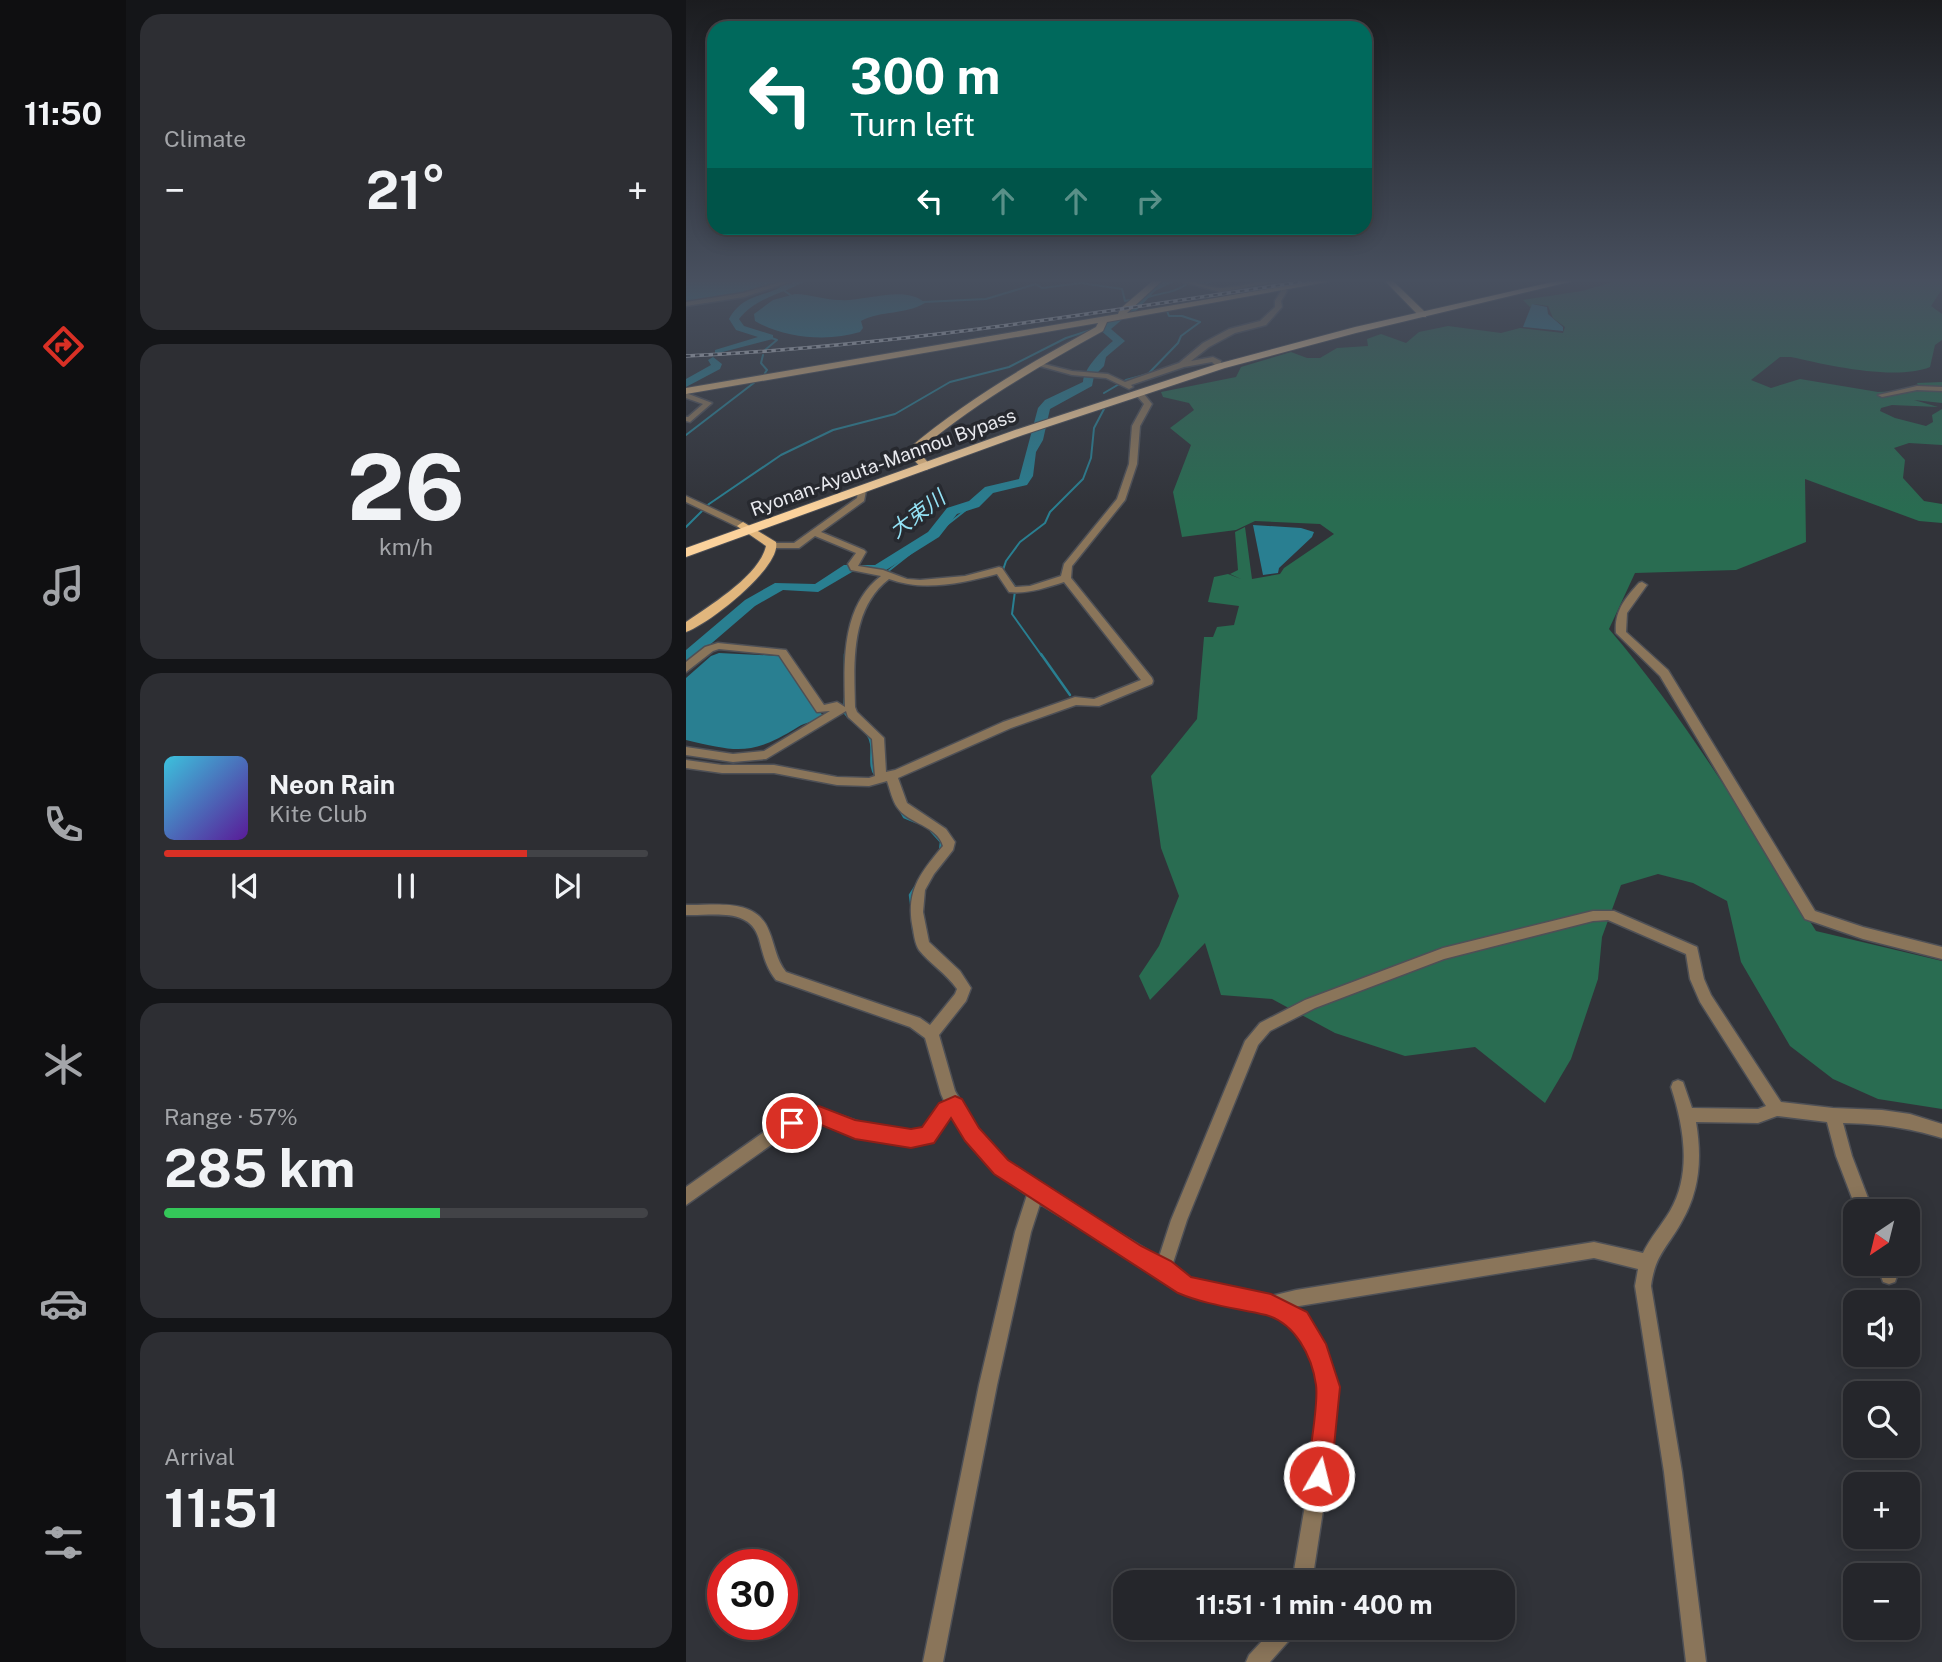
<!DOCTYPE html>
<meta charset="utf-8">
<style>
:root{--surface:#25262b;--page:#2d2e33;--text:#f1f3f6;--muted:#a3a5a9;--line:#424347;--accent:#d93025}
body{margin:0;font-family:"Public Sans","Noto Sans JP",sans-serif;background:var(--page);color:var(--text);height:100vh;display:flex;flex-direction:column;font-size:26px;white-space:nowrap}
*{box-sizing:border-box;margin:0}
p{font-size:23px;color:var(--muted)}
.icon{flex:none;width:38px;height:38px;fill:none;stroke:currentColor;stroke-width:2;stroke-linecap:round;stroke-linejoin:round}
.map{position:relative;flex:1;overflow:hidden}
.sheet{display:flex;flex-direction:column;gap:14px;padding:14px;background:#141518;width:560px}
.sheet>*{flex:none}
.banner{position:absolute;left:21px;top:21px;width:665px;height:214px;border-radius:21px;box-shadow:0 4px 18px #0003,0 0 0 2px var(--line);background:#00695c;color:#fff;overflow:hidden}
.needle{width:46px;rotate:215deg}
.buttons{position:absolute;left:1157px;top:1199px;display:grid;gap:14px}
.buttons a{display:grid;place-items:center;width:77px;height:77px;border-radius:14px;background:var(--surface);box-shadow:0 4px 18px #0003,0 0 0 2px var(--line);font-size:35px}
.speed{position:absolute;left:21px;top:1549px;display:flex;gap:14px;font-size:35px;font-weight:700;text-align:center}
.speed>*{display:grid;place-content:center;width:91px;height:91px;border-radius:50%;background:var(--surface);box-shadow:0 4px 18px #0003,0 0 0 2px var(--line);line-height:1}
.speed .limit{border:10px solid #d22;background:#fff;color:#111}
.pin{position:absolute;display:grid;place-items:center;width:60px;height:60px;color:#fff;margin:-30px;border:4px solid #fff;border-radius:50%;box-shadow:0 2px 7px #0007}
.me{position:absolute;width:77px;margin:-38px;rotate:8deg;stroke-linejoin:round;filter:drop-shadow(0 0 5px #0008)}
.turn{display:flex;align-items:center;gap:24px;height:147px;padding:0 28px;font-size:32px}
.turn .icon{width:91px;height:91px;stroke-width:2.5}
.turn b{display:block;font-size:49px;line-height:60px}
.lanes{display:flex;align-items:center;height:66px;padding:0 28px;background:#0003;justify-content:center;gap:35px;direction:ltr}
.lanes .off{opacity:.35}
.big{font-size:52px;font-weight:700;line-height:1.1}
.sheet .card{flex:1;display:flex;flex-direction:column;justify-content:center;gap:10px;min-width:0;padding:0 24px;border-radius:21px;background:var(--page)}
.sheet .dial{align-items:center;gap:0}
.dial b{font-size:91px;line-height:1}
.song{display:flex;align-items:center;gap:21px}
.cover{width:84px;height:84px;border-radius:10px;background:linear-gradient(135deg,hsl(190 70% 55%),hsl(270 70% 35%))}
.played{height:7px;border-radius:4px;background:linear-gradient(90deg,var(--accent) 75%,var(--line) 75%)}
.keys{display:flex;justify-content:space-around;direction:ltr}
.heat{display:flex;justify-content:space-between;align-items:center;font-size:38px;direction:ltr}
.charge{height:10px;border-radius:5px;background:linear-gradient(90deg,#34c759 57%,var(--line) 0)}
.trip{position:absolute;left:427px;top:1570px;width:402px;height:70px;border-radius:21px;background:var(--surface);box-shadow:0 4px 18px #0003,0 0 0 2px var(--line);font-weight:700;line-height:70px;text-align:center}
main{display:flex;flex:1;min-height:0}
.tab-bar{display:flex;flex-direction:column;width:126px;justify-content:space-around;align-items:center;background:#0f0f11;color:var(--muted)}
.tab-bar .icon{width:49px;height:49px}
.tab-bar .selected{color:var(--accent)}
.tab-bar b{font-size:32px;color:var(--text)}
.map>svg:first-child{display:block}
.green{fill:#296c51}
.water{fill:#297f91}
.lines{fill:none;stroke-linecap:round;stroke-linejoin:round}
.stream-far2{stroke:#297f91;stroke-width:2}
.stream-far1{stroke:#297f91;stroke-width:2.5}
.stream{stroke:#297f91;stroke-width:3.5}
.river{fill:#297f91;fill-rule:evenodd}
.minor-casing{stroke:#4e5056;stroke-width:3}
.major-casing{stroke:#4e5056;stroke-width:2}
.highway-casing{stroke:#4e5056;stroke-width:2}
.minor{fill:#8a755a;fill-rule:evenodd}
.major{fill:#e1b67d;fill-rule:evenodd}
.highway{fill:#fbd29c;fill-rule:evenodd}
.rail-casing{stroke:#d6d7dc;stroke-width:3.5}
.rail{stroke:#27292f;stroke-width:2;stroke-dasharray:4.5;stroke-linecap:butt}
.route{fill:#d93025;stroke:#8d1f18;stroke-width:2}
.labels{text-anchor:middle;dominant-baseline:central;stroke-width:7;stroke-linejoin:round;paint-order:stroke}
.far-street-label{font-size:19px;fill:#e8e9ee;stroke:#27292f}
.far-water-label{font-size:21px;font-style:italic;fill:#94e2f5;stroke:#27292f}
</style>
<main>
<nav class="tab-bar">
<b>11:50</b>
<svg class="icon selected" aria-label="directions" viewBox="0 0 24 24"><path d="M12 3l9 9-9 9-9-9zM9 14v-3h6M13 9l2 2-2 2"/></svg>
<svg class="icon" aria-label="music" viewBox="0 0 24 24"><path d="M9 18V5l10-2v13"/><circle cx="6" cy="18" r="3"/><circle cx="16" cy="16" r="3"/></svg>
<svg class="icon" aria-label="phone" viewBox="0 0 24 24"><path d="M5 4h4l2 5-3 2q2 4 5 5l2-3 5 2v4C11 20 4 13 5 4z"/></svg>
<svg class="icon" aria-label="climate" viewBox="0 0 24 24"><path d="M12 3v18M4 7l16 10M4 17L20 7"/></svg>
<svg class="icon" aria-label="car" viewBox="0 0 24 24"><path d="M5 17H2v-5l4-1 3-4h7l3 4 3 1v5h-3M9 17h6M6 11h13"/><circle cx="7" cy="17" r="2"/><circle cx="17" cy="17" r="2"/></svg>
<svg class="icon" aria-label="filters" viewBox="0 0 24 24"><path d="M4 7h16M4 17h16"/><circle cx="9" cy="7" r="2"/><circle cx="15" cy="17" r="2"/></svg>
</nav>
<section class="sheet">
<div class="card"><p>Climate</p>
<div class="heat"><a>−</a><b class="big">21°</b><a>+</a></div>
</div>
<div class="card dial"><b>26</b><p>km/h</p></div>
<div class="card">
<div class="song"><i class="cover"></i><div><b>Neon Rain</b><p>Kite Club</p></div></div>
<div class="played"></div>
<div class="keys"><svg class="icon" aria-label="previous" viewBox="0 0 24 24"><path d="M18 5L8 12l10 7zM5 5v14"/></svg><svg class="icon" aria-label="pause" viewBox="0 0 24 24"><path d="M8 5v14M16 5v14"/></svg><svg class="icon" aria-label="next" viewBox="0 0 24 24"><path d="M6 5l10 7-10 7zM19 5v14"/></svg></div>
</div>
<div class="card"><p>Range · 57%</p><b class="big">285 km</b><div class="charge"></div></div>
<div class="card"><p>Arrival</p><b class="big">11:51</b></div>
</section>
<div class="map">
<svg width="1256" height="1662" viewBox="0 0 1256 1662">
<rect width="100%" height="100%" fill="#313339"/>
<!-- green -->
<path class="green" d="M 940,278 L 1256,278 L 1256,289 L 1245,306 L 1256,314 L 1256,340 L 1249,345 L 1244,367 C 1209,381 1141,365 1105,357 L 1094,357 L 1065,380 L 1085,388 L 1114,379 L 1192,392 L 1234,390 L 1231,383 L 1256,382 L 1256,403 L 1228,400 L 1252,407 L 1206,405 L 1195,408 L 1194,411 L 1209,418 L 1240,426 L 1247,422 L 1246,415 L 1256,409 L 1256,445 L 1223,443 L 1208,448 L 1219,460 L 1217,478 L 1238,501 L 1256,504 L 1256,523 L 1233,521 L 1119,479 L 1120,542 L 1050,570 L 949,573 L 923,629 C 1002,721 1065,828 1130,931 L 1256,961 L 1256,1109 L 1192,1099 L 1147,1079 L 1104,1046 L 1055,962 L 1041,901 L 1007,883 L 972,874 L 935,885 L 916,937 L 912,979 L 885,1059 L 859,1103 L 789,1047 L 719,1056 L 649,1033 L 586,999 L 535,995 L 519,943 L 464,1000 L 453,976 L 473,946 L 493,896 L 475,848 L 465,776 L 511,719 L 518,637 L 527,637 L 531,627 L 548,625 L 553,606 L 522,602 L 528,577 L 542,574 L 555,579 L 544,574 L 552,570 L 549,532 L 559,527 L 566,579 L 594,574 L 598,568 L 648,534 L 634,524 L 569,521 L 550,530 L 496,537 L 487,492 L 505,445 L 484,428 L 508,410 L 503,403 L 477,397 L 475,392 L 550,377 L 555,367 L 605,352 L 621,358 L 634,358 L 651,348 L 682,346 L 681,339 L 695,334 L 720,343 L 733,332 L 762,326 L 815,333 L 834,328 L 877,333 L 879,327 L 867,318 L 862,306 L 848,304 L 844,307 L 837,300 L 896,291 Z"/>
<!-- water -->
<g class="water">
<path d="M 0,278 L 105,278 L 56,294 L 0,302 Z"/>
<path d="M 109,294 C 124,294 138,300 153,300 C 178,302 219,284 239,303 C 219,315 196,310 175,321 L 177,328 L 174,332 C 142,342 98,338 69,321 L 68,314 L 87,300 Z"/>
<path d="M 846,304 L 861,307 L 862,314 L 877,327 L 877,331 L 837,327 Z"/>
<path d="M 567,525 L 615,528 L 628,532 L 626,537 L 593,568 L 592,573 L 577,575 Z"/>
<path d="M 33,653 L 95,656 L 137,716 C 128,722 120,722 112,727 C 65,756 52,752 0,740 L 0,678 L 25,656 Z"/>
</g>
<g class="lines">
<!-- stream-far2 -->
<g class="stream-far2">
<path d="M 513,282 L 519,284 L 530,278"/>
<path d="M 97,290 L 106,296"/>
<path d="M 454,300 C 471,292 487,295 502,283"/>
<path d="M 237,302 L 300,299 L 350,284 L 356,288 L 395,283 L 436,289 L 439,301 L 444,300"/>
<path d="M 481,311 L 483,316 L 496,316 L 514,322"/>
<path d="M 79,350 L 91,340 L 83,337"/>
<path d="M 77,355 L 75,363 L 81,370 L 79,373"/>
<path d="M 418,393 L 440,380 L 462,374 L 492,343 L 495,336 L 514,322"/>
<path d="M 0,435 L 69,382"/>
<path d="M 0,527 L 23,504 L 95,455 L 147,430 L 209,414 L 264,382 L 323,367 L 380,338 L 405,330"/>
<path d="M 201,572 L 290,502"/>
<path d="M 329,586 L 317,570 L 320,561 L 334,542 L 359,523 L 364,512 L 397,479 L 405,458 L 408,428 L 418,409"/>
<path d="M 329,591 L 326,614 L 356,656"/>
<path d="M 159,656 L 160,650"/>
</g>
<!-- stream-far1 -->
<g class="stream-far1">
<path d="M 355,654 L 384,695"/>
<path d="M 159,681 L 159,654"/>
<path d="M 159,698 L 158,712 L 163,718"/>
<path d="M 181,734 C 191,746 180,764 190,776"/>
<path d="M 214,810 L 218,817 L 230,822"/>
<path d="M 245,831 L 255,842 L 254,851"/>
<path d="M 227,919 L 224,895 L 249,856"/>
</g>
<!-- stream -->
<path class="stream" d="M 226,917 L 228,932"/>
<!-- river -->
<g class="river">
<path d="M 111,278 L 124,278 C 101,294 72,295 53,319 L 58,326 L 87,335 L 87,339 L 29,354 L 29,350 L 72,337 L 50,330 L 43,319 C 55,297 72,297 91,289 C 98,285 103,280 111,278 Z"/>
<path d="M 484,278 L 496,278 L 469,291 L 448,313 L 440,313 L 440,309 L 463,287 Z"/>
<path d="M 429,316 L 438,318 L 425,329 L 439,341 L 420,357 L 418,366 L 408,376 L 406,386 L 364,409 L 357,440 L 350,452 L 347,476 L 341,485 L 307,493 L 293,507 L 271,514 L 253,537 L 197,572 L 166,572 L 132,592 L 97,590 L 69,606 L 5,661 L 0,663 L 0,650 L 59,600 L 89,583 L 129,584 L 158,565 L 189,565 L 242,532 L 261,508 L 283,501 L 299,487 L 333,479 L 352,408 L 359,400 L 397,382 C 398,368 416,350 427,341 L 413,329 Z"/>
<path d="M 27,357 L 36,364 L 34,369 L 0,387 L 0,379 L 25,365 L 22,360 Z"/>
</g>
<!-- minor casing -->
<g class="minor-casing">
<g id="minor">
<path d="M 108,278 L 116,278 L 58,297 L 0,306 L 0,302 L 57,293 Z"/>
<path d="M 483,278 C 501,276 519,289 537,288 C 562,286 588,276 613,278 L 534,292 Z"/>
<path d="M 594,286 L 598,286 L 601,291 L 595,301 L 596,307 L 580,325 L 549,333 L 523,347 L 505,361 L 527,357 L 535,361 L 535,365 L 529,365 L 526,362 L 498,367 L 445,385 L 447,387 L 443,389 L 420,378 L 386,375 L 346,364 L 350,362 L 386,371 L 422,374 L 439,382 L 493,363 L 517,343 L 543,329 L 574,321 L 589,307 L 589,301 L 595,291 Z"/>
<path d="M 1231,386 L 1256,387 L 1256,391 L 1231,390 L 1196,397 L 1192,395 Z"/>
<path d="M 0,393 L 26,403 L 4,422 L 0,421 L 0,417 L 2,417 L 17,404 L 0,398 Z"/>
<path d="M 452,394 L 458,394 L 466,404 L 454,426 L 451,464 L 439,500 L 386,566 L 385,578 L 466,678 L 467,681 L 466,684 L 413,706 L 390,705 L 325,728 L 212,778 L 221,803 L 260,829 L 269,842 L 267,850 L 248,874 L 239,890 L 237,912 L 243,942 L 274,971 L 285,988 L 280,1001 L 253,1035 L 269,1091 L 291,1129 L 321,1162 L 356,1186 L 473,1257 L 485,1220 L 559,1041 L 574,1023 L 619,1000 L 757,948 L 907,911 L 928,911 L 1011,947 L 1018,979 L 1025,995 L 1095,1102 L 1147,1108 L 1196,1110 L 1224,1114 L 1256,1124 L 1256,1138 C 1219,1127 1195,1124 1157,1123 L 1166,1156 L 1187,1211 L 1171,1211 L 1150,1156 L 1141,1122 L 1091,1116 L 1072,1123 L 1010,1122 C 1016,1158 1014,1191 995,1223 C 981,1248 969,1255 965,1286 L 996,1472 L 1020,1662 L 1000,1662 L 978,1472 L 949,1286 L 952,1269 L 908,1258 L 607,1307 L 619,1314 L 638,1346 L 651,1387 L 646,1452 L 626,1582 L 606,1582 L 628,1452 L 633,1387 L 624,1356 L 607,1326 L 583,1313 L 525,1302 L 493,1292 L 471,1275 L 354,1204 L 345,1232 L 311,1385 L 257,1662 L 237,1662 L 293,1385 L 329,1232 L 341,1195 L 309,1172 L 281,1139 L 266,1115 L 246,1141 L 225,1146 L 188,1141 L 133,1122 L 102,1133 L 0,1205 L 0,1187 L 92,1122 L 133,1108 L 188,1127 L 225,1132 L 237,1129 L 255,1105 L 259,1103 L 255,1094 L 239,1038 L 224,1027 L 90,980 C 80,968 77,954 73,939 C 64,907 27,916 0,915 L 0,905 C 29,906 70,897 83,931 C 89,945 90,960 100,972 L 234,1018 L 244,1025 L 269,994 L 271,989 C 260,973 244,964 233,950 C 229,944 228,935 227,929 C 219,892 234,873 257,846 C 251,825 222,824 211,807 C 206,800 204,789 201,781 L 183,786 L 151,785 L 88,773 L 36,773 L 0,768 L 0,760 L 36,765 L 88,765 L 151,777 L 183,778 L 189,776 L 186,739 L 162,717 L 160,711 L 80,759 L 47,762 L 0,755 L 0,747 L 47,754 L 78,751 L 144,711 L 131,712 L 93,655 L 33,649 L 27,651 L 0,672 L 0,662 L 19,647 L 32,643 L 100,650 L 138,705 L 151,702 L 159,707 C 158,663 155,606 195,576 L 165,570 L 162,564 L 170,553 L 129,536 L 113,548 L 86,548 L 83,547 L 83,543 L 108,543 L 171,498 L 172,491 L 176,488 L 180,491 L 178,501 L 135,532 L 178,550 L 180,552 L 172,566 L 197,570 L 221,579 L 234,580 L 279,576 L 313,567 L 316,568 L 329,587 L 344,586 L 375,576 L 378,564 L 431,499 L 443,464 L 446,426 L 458,404 L 451,396 ZM 311,574 L 323,592 C 342,594 359,588 378,582 L 455,680 L 408,699 L 389,697 L 317,722 L 209,770 L 200,772 L 198,738 L 171,712 L 169,707 C 168,664 164,609 203,579 C 238,592 276,583 311,574 ZM 922,920 L 1000,954 L 1004,979 L 1014,1002 L 1080,1106 L 1072,1109 L 1006,1108 L 997,1082 L 992,1080 L 987,1082 L 985,1087 C 998,1127 1006,1173 984,1211 C 975,1226 964,1238 957,1253 L 908,1242 L 610,1290 L 585,1296 L 525,1286 L 504,1279 L 486,1266 L 501,1220 L 572,1045 L 584,1031 L 629,1008 L 758,959 L 907,921 Z"/>
<path d="M 0,496 L 60,524 L 62,526 L 57,529 L 54,528 L 0,502 Z"/>
<path d="M 956,582 L 961,585 L 941,613 L 940,632 L 982,670 L 1129,911 L 1177,927 L 1256,947 L 1256,959 L 1177,939 L 1119,919 L 974,676 L 930,633 C 928,612 939,598 953,583 Z"/>
<path d="M 1191,1264 L 1207,1264 L 1211,1276 L 1209,1282 L 1203,1284 L 1197,1282 Z"/>
<path d="M 588,1628 L 611,1628 L 608,1635 L 584,1662 L 560,1662 L 563,1655 Z"/>
</g>
</g>
<!-- major casing -->
<g class="major-casing">
<g id="major">
<path d="M 470,278 L 479,278 L 441,313 L 647,278 L 663,278 L 421,322 L 417,331 C 352,367 289,403 232,451 L 246,467 L 240,470 L 236,469 L 222,453 L 222,449 C 280,400 344,363 410,327 L 412,323 L 0,394 L 0,388 L 432,314 L 434,309 Z"/>
<path d="M 696,278 L 704,278 L 740,313 L 740,317 L 734,317 Z"/>
<path d="M 57,522 L 90,542 C 96,567 22,625 0,632 L 0,622 C 24,605 73,576 80,546 L 51,526 Z"/>
</g>
</g>
<!-- highway casing -->
<g class="highway-casing">
<path id="highway" d="M 884,278 L 900,278 L 670,333 L 539,368 L 337,435 L 0,557 L 0,548 L 329,430 L 531,364 L 669,327 Z"/>
</g>
<!-- minor -->
<use href="#minor" class="minor"/>
<!-- major -->
<use href="#major" class="major"/>
<!-- highway -->
<use href="#highway" class="highway"/>
<!-- rail casing -->
<g class="rail-casing">
<path id="rail" d="M 0,356 C 216,346 428,310 641,278"/>
</g>
<!-- rail -->
<use href="#rail" class="rail"/>
</g>
<!-- sky -->
<linearGradient id="sky" x2="0" y2="1"><stop stop-color="#1b1c1f"/><stop offset="0.55" stop-color="#48505f"/><stop offset="1" stop-color="#48505f" stop-opacity="0"/></linearGradient>
<rect width="1256" height="510" fill="url(#sky)"/>
<!-- route -->
<path class="route" d="M 269,1096 L 276,1099 L 293,1128 L 322,1160 L 455,1246 L 485,1261 L 505,1277 L 585,1294 L 621,1312 L 640,1344 L 654,1387 L 645,1476 L 641,1484 L 633,1488 L 624,1484 L 621,1476 C 623,1454 633,1404 630,1385 C 626,1356 609,1323 580,1315 C 550,1308 520,1305 492,1293 L 308,1174 L 279,1141 L 265,1118 L 248,1143 L 225,1148 L 169,1139 L 133,1124 L 106,1133 L 99,1130 L 96,1123 L 99,1117 L 133,1106 L 169,1120 L 225,1129 L 236,1127 L 253,1103 Z"/>
<g class="labels">
<!-- far-street labels -->
<g class="far-street-label">
<text transform="translate(197 462) rotate(-20)">Ryonan-Ayauta-Mannou Bypass</text>
</g>
<!-- far-water labels -->
<g class="far-water-label">
<text transform="translate(231 514) rotate(-37)">大束川</text>
</g>
</g>
</svg>
<div class="buttons">
<a><svg class="needle" viewBox="-14 -14 28 28"><path d="M0-13l5 13h-10z" fill="#e53935"/><path d="M0 13l5-13h-10z" fill="#a3a5a9"/></svg></a>
<a><svg class="icon" aria-label="sound" viewBox="0 0 24 24"><path d="M4 9h4l5-4v14l-5-4H4zM17 9q2 3 0 6"/></svg></a>
<a><svg class="icon" aria-label="search" viewBox="0 0 24 24"><circle cx="10" cy="10" r="6"/><path d="M15 15l6 6"/></svg></a>
<a>+</a>
<a>−</a>
</div>
<div class="speed"><div class="limit">30</div></div>
<div class="pin" style="left:106px;top:1123px;background:#d93025"><svg class="icon" aria-label="arrive" viewBox="0 0 24 24"><path d="M6 21V4h12l-3 4 3 4H6"/></svg></div>
<svg class="me" style="left:633px;top:1476px" viewBox="-20 -20 40 40"><circle r="17" fill="#d93025" stroke="#fff" stroke-width="3"/><path d="M0-11L8 9 0 5-8 9z" fill="#fff"/></svg>
<div class="trip">11:51 · 1 min · 400 m</div>
<div class="banner">
<div class="turn"><svg class="icon" aria-label="left" viewBox="0 0 24 24"><path d="M17 20v-9H6M10 6l-5 5 5 5"/></svg><div><b>300 m</b>Turn left</div></div>
<div class="lanes"><svg class="icon" aria-label="left" viewBox="0 0 24 24"><path d="M17 20v-9H6M10 6l-5 5 5 5"/></svg><svg class="icon off" aria-label="ahead" viewBox="0 0 24 24"><path d="M12 20V5M6 11l6-6 6 6"/></svg><svg class="icon off" aria-label="ahead" viewBox="0 0 24 24"><path d="M12 20V5M6 11l6-6 6 6"/></svg><svg class="icon off" aria-label="right" viewBox="0 0 24 24"><path d="M7 20v-9h11M14 6l5 5-5 5"/></svg></div>
</div>
</div>
</main>
